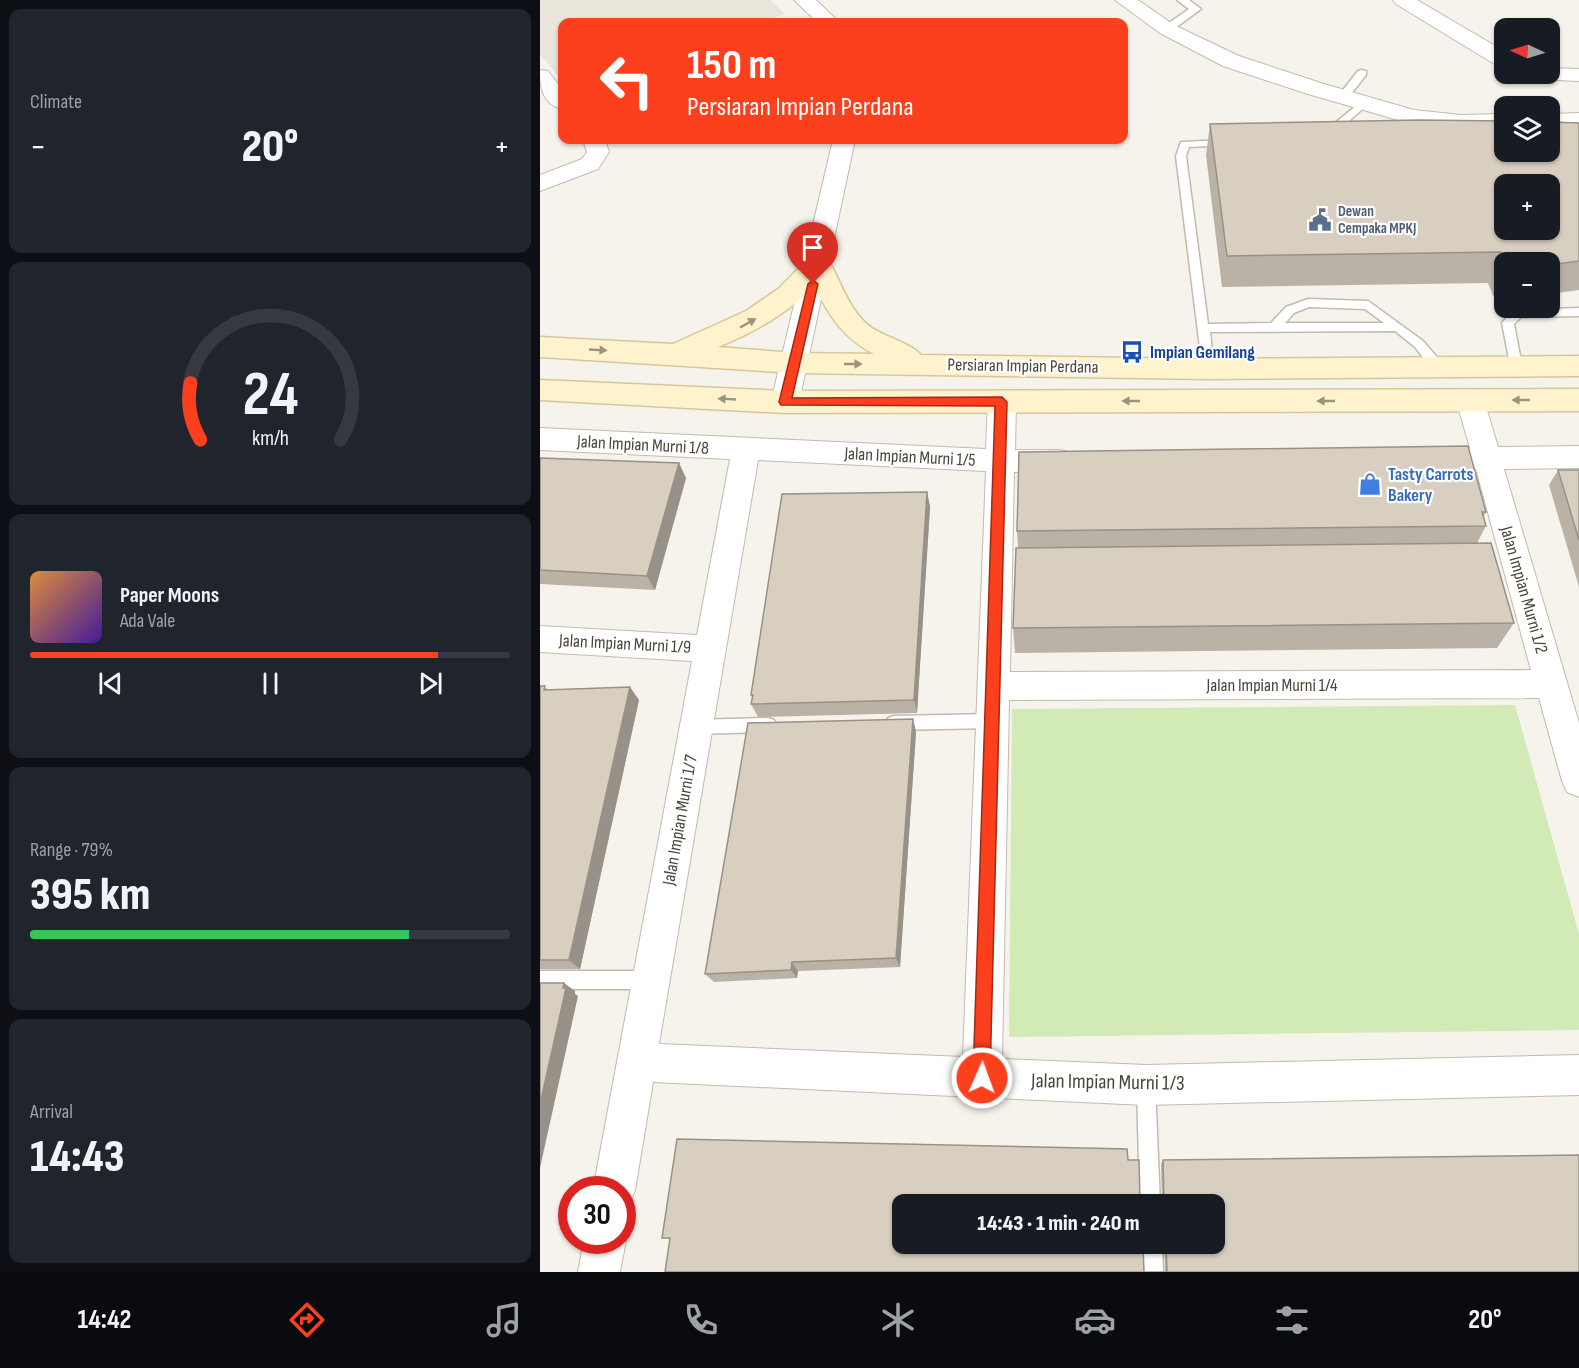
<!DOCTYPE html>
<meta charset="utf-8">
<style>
:root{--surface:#171b24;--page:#20242c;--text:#f1f3f6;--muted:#9ea1a6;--line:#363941;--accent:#fc3f1d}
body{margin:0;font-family:"Sofia Sans Condensed",sans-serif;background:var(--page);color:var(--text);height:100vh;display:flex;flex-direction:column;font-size:22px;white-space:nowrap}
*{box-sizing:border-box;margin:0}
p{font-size:20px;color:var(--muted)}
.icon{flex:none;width:33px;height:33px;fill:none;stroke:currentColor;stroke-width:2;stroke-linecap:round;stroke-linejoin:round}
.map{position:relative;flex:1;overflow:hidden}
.details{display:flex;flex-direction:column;gap:9px;padding:9px;background:#0d0f14;width:540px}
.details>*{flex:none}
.banner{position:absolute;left:18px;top:18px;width:570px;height:126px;border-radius:12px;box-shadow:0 2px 4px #0004;background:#fc3f1d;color:#fff;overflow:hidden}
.needle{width:39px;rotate:274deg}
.tools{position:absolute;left:954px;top:18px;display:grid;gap:12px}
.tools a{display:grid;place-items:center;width:66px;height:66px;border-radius:12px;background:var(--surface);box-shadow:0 2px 4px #0004;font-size:30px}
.speed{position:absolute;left:18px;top:1176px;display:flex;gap:12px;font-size:30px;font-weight:700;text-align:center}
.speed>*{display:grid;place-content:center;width:78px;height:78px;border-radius:50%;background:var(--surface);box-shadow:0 2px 4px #0004;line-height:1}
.speed .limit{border:9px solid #d22;background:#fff;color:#111}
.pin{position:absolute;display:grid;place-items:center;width:51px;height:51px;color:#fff;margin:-62px -26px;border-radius:50% 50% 50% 0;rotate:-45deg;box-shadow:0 0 6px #0007}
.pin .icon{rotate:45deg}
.me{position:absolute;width:66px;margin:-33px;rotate:2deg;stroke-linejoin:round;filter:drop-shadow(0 0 4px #0008)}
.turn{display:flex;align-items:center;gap:21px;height:126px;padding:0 30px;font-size:27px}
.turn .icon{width:78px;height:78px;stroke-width:2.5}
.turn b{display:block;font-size:42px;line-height:51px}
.big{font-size:45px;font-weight:800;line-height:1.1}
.details .tile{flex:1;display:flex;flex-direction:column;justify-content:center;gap:9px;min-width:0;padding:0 21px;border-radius:12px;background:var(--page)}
.details .dial{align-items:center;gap:0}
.dial svg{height:156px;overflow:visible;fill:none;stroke:var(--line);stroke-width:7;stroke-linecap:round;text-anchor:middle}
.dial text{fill:var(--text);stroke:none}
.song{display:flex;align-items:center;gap:18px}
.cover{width:72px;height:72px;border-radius:9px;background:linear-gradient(135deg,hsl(30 70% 55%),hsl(260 70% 35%))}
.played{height:6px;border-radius:3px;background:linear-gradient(90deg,var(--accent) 85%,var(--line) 85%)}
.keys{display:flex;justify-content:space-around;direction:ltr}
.heat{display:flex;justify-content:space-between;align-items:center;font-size:33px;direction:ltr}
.charge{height:9px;border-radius:4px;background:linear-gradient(90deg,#34c759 79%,var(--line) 0)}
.trip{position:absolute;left:352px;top:1194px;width:333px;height:60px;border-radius:12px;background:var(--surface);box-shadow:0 2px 4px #0004;font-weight:800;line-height:60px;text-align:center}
.tabs{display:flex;height:96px;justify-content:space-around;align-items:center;background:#090b0e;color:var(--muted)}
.tabs .icon{width:42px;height:42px}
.tabs .active{color:var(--accent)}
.tabs b{font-size:27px;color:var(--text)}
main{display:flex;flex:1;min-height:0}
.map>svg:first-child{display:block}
.residential{fill:#eae5da}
.green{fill:#d2eab5}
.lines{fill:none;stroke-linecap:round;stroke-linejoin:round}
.lane-casing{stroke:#c2bbae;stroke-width:3}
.street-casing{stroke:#c2bbae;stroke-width:2}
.secondary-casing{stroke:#d6c79b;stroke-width:3}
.lane{fill:#fff;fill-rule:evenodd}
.street{fill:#fff;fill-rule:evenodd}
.secondary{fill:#fff3cd;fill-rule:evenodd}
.wall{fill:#bab2a6;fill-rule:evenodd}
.shaded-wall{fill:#979187}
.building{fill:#d8cfc1;stroke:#979187;stroke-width:1.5;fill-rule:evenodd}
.oneway{fill:#9c937c}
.route{fill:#fc3f1d;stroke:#a42913;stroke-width:1.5}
.labels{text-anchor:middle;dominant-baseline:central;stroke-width:4.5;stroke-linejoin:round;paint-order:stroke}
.far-service-label{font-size:15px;font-weight:bold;fill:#4e5e75;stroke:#fff;text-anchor:start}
.transit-label{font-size:18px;font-weight:bold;fill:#164399;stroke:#fff;text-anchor:start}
.street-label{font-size:18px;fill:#4b4439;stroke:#fff}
.shop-label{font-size:18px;font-weight:bold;fill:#366cbe;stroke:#fff;text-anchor:start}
.near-street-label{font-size:21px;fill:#4b4439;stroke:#fff}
</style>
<main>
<section class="details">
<div class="tile"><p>Climate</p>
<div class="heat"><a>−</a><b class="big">20°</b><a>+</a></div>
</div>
<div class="tile dial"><svg viewBox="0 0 100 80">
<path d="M14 69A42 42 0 1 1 86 69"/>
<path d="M14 69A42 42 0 0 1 9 40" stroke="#fc3f1d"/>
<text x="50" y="56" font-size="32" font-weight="700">24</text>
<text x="50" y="72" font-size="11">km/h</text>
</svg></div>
<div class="tile">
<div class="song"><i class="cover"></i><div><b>Paper Moons</b><p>Ada Vale</p></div></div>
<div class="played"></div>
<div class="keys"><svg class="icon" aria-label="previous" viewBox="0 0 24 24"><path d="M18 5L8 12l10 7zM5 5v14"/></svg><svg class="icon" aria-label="pause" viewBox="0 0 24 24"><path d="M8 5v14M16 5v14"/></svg><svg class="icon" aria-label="next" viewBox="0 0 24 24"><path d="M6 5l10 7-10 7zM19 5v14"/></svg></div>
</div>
<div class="tile"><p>Range · 79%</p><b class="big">395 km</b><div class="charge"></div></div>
<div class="tile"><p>Arrival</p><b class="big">14:43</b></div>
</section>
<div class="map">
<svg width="1039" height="1272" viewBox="0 0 1039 1272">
<rect width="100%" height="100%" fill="#f6f3ec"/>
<!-- residential -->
<path class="residential" d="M 0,0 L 230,0 L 245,14 L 221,22 L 22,22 L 22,81 L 0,54 Z"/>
<!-- green -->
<path class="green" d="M 975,705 L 1039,934 L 1039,1030 L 469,1037 L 472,709 Z"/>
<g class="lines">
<!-- lane casing -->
<g class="lane-casing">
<g id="lane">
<path d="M 637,0 L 649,0 L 661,9 L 631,31 L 623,31 L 623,27 L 649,9 Z"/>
<path d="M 822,70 L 826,71 L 826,75 L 807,99 L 799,99 L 799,95 L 818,71 Z"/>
<path d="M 823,100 L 827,101 L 827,105 L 791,137 L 783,137 L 783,133 Z"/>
<path d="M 687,140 L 692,143 L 691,145 L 649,147 L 646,156 L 668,324 L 731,323 L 746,307 L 768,299 L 828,301 L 883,341 L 902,363 L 903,366 L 902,369 L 892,369 L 875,347 L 855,331 L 670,332 L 674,369 L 673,372 L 663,372 L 636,156 L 641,142 ZM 769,307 L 825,309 L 844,323 L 745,323 L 754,313 Z"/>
<path d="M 1039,308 L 1039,316 L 981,317 L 974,324 L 982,366 L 981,369 L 971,369 L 962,323 L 974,310 Z"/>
<path d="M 452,714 L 458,716 L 460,721 L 458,726 L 452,728 L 354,730 L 348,728 L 346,723 L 348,718 L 354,716 Z"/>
<path d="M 228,718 L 234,720 L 236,725 L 234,730 L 228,732 L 156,734 L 150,732 L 148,727 L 150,722 L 156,720 Z"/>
<path d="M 0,971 L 111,971 L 117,974 L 120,980 L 117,986 L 111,989 L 0,989 Z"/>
<path d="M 606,1076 L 613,1078 L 615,1085 L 620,1204 L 600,1204 L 597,1085 L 599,1078 Z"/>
<path d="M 602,1244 L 622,1244 L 623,1272 L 603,1272 Z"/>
</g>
</g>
<!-- street casing -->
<g class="street-casing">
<g id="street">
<path d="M 254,0 L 276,0 L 299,22 L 277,22 Z"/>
<path d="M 575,0 L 598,0 L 634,25 L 699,56 L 784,84 L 874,110 L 921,115 L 964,114 L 964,128 L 921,129 L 872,124 L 768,94 L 683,66 L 620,33 Z"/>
<path d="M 853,0 L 877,0 L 964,51 L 964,66 L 956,65 L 856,4 Z"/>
<path d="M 1010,68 L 1039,69 L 1039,81 L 992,79 L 989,74 L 1010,74 Z"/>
<path d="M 0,70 L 8,71 L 22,89 L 22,109 C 2,104 0,87 0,70 Z"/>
<path d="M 1039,113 L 1039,127 L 1010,128 L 1010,114 Z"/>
<path d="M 43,140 L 65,140 L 69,152 L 58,169 L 0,191 L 0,175 L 42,159 L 47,152 Z"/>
<path d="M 293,140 L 315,140 L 259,402 L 255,409 L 245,412 L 235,409 L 231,402 Z"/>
<path d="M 930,390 L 940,393 L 944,400 L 958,447 L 1039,446 L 1039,468 L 964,469 L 1039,723 L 1039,797 L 1027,792 L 1022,781 L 999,698 L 469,700 L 462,1059 L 606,1065 L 1039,1055 L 1039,1095 L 606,1105 L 113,1082 L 95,1190 L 89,1205 L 82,1207 L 82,1190 L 53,1190 L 152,661 L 0,652 L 0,626 L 157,635 L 190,459 L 0,450 L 0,428 L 446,449 L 448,402 L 452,395 L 462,392 L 472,395 L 476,402 L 475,450 L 521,450 L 531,453 L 535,461 L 531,469 L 521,472 L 474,472 L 470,672 L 991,670 L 936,469 L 888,470 L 878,467 L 874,459 L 878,451 L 888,448 L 930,448 L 916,400 L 920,393 ZM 218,460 L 446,471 L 423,1057 L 119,1044 Z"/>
<path d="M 82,1231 L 86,1240 L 80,1272 L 38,1272 L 44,1240 L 82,1240 Z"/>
</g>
</g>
<!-- secondary casing -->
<g class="secondary-casing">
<g id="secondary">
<path d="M 278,255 L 287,258 C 302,282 308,311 332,328 C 346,337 372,344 381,355 L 668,359 L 1039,356 L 1039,376 L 668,379 L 255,373 L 0,357 L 0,337 L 133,344 L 206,311 L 238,289 L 269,258 ZM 274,285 C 289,316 303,338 334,354 L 255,353 L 178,347 C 214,332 248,314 274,285 Z"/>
<path d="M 0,380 L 245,391 L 1039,389 L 1039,411 L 245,413 L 0,400 Z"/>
</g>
</g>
<!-- lane -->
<use href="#lane" class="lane"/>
<!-- street -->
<use href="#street" class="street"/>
<!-- secondary -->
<use href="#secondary" class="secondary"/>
</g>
<!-- wall -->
<g class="wall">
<path d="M 1039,123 L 1039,290 L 1010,294 L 1010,262 L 964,262 L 964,299 L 955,300 L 948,283 L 682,287 L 666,155 L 670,124 Z"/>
<path d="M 0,458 L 146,478 L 115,590 L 0,584 Z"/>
<path d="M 1018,470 L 1039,470 L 1039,587 L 1009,485 Z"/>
<path d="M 387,492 L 390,507 L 377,713 L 218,717 L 211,704 L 212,698 L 211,695 Z"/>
<path d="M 946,512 L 944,516 L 946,526 L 937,543 L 974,623 L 957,648 L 475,653 L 473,628 L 478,548 L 477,531 Z"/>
<path d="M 0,686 L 8,689 L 99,700 L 40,969 L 0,969 Z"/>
<path d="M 373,719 L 376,732 L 360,967 L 258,971 L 257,978 L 174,982 L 165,974 Z"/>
<path d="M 588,1160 L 600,1201 L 602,1203 L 622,1202 L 621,1164 L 623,1160 L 1039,1272 L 604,1272 L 130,1239 L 122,1238 ZM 363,1204 L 675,1244 L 624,1244 L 625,1272 L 604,1272 Z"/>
</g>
<!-- shaded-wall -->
<g class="shaded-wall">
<path d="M 139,463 L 146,478 L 115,590 L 107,576 Z"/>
<path d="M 387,492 L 390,507 L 377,713 L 374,700 Z"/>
<path d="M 90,687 L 99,700 L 40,969 L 29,960 Z"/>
<path d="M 373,719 L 376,732 L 360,967 L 356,958 Z"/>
<path d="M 252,962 L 258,971 L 257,978 L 251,970 Z"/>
<path d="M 24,983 L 35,991 L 35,994 L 38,996 L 0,1168 L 0,1104 Z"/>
</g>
<!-- building -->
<g class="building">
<path d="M 879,120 L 964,121 L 964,152 L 1010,152 L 1010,122 L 1039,123 L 1039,261 L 1010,265 L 1010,262 L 965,262 L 961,252 L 687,256 L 670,124 ZM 964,184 L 1010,184 L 1010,230 L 964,230 Z"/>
<path d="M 928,446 L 946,512 L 942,512 L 946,526 L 477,531 L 479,452 Z"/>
<path d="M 0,458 L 139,463 L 107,576 L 0,570 Z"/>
<path d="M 1018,470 L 1039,470 L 1039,540 Z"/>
<path d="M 387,492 L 374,700 L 211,704 L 213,695 L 211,695 L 242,494 Z"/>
<path d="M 951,543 L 974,623 L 473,628 L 476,548 Z"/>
<path d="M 0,686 L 5,686 L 4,690 L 90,687 L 29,960 L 0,960 Z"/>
<path d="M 373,719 L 356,958 L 252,962 L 251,970 L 165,974 L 208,723 Z"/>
<path d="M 0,983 L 24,983 L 23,988 L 26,988 L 0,1104 Z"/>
<path d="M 137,1139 L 587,1149 L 588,1160 L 599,1160 L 600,1201 L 602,1203 L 624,1202 L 623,1160 L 1039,1155 L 1039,1272 L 125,1272 L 130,1238 L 122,1238 ZM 363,1204 L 675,1204 L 675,1244 L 626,1244 L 627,1272 L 604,1272 L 603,1244 L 363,1244 Z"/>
</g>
<!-- one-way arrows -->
<defs><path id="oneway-solid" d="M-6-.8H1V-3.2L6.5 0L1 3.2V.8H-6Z" transform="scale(1.5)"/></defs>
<g class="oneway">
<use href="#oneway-solid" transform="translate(208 323) rotate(-30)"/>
<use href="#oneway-solid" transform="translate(58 350) rotate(3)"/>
<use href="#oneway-solid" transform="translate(313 364)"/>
<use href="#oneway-solid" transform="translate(187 399) rotate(-177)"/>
<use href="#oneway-solid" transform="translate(981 400) rotate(180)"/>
<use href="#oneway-solid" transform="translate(591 401) rotate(180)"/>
<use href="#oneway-solid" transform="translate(786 401) rotate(180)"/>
</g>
<!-- route -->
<path class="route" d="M 273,280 L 278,284 L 252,398 L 462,397 L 467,402 L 450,1078 L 448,1084 L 442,1087 L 436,1084 L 433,1078 L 455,406 L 241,405 L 239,402 L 268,284 Z"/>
<!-- icons -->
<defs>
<g id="civic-bare" transform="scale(1.8)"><path d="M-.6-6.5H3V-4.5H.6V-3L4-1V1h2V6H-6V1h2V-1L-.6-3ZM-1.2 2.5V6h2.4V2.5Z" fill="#5c6f8a" stroke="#fff" stroke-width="2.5" paint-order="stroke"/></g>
<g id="bus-bare" transform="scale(1.8)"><path d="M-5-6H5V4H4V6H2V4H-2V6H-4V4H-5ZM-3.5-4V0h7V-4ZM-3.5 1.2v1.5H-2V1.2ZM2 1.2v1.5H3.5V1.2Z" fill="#1a4fb4" stroke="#fff" stroke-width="2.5" paint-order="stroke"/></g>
<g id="shop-bare" transform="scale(1.8)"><path d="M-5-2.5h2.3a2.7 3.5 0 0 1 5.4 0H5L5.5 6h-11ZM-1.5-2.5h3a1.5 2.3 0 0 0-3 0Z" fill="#3f7fe0" stroke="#fff" stroke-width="2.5" paint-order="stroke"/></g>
</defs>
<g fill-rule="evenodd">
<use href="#civic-bare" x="780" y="220"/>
<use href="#bus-bare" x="592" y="352"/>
<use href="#shop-bare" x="830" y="484"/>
</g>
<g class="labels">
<!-- far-service labels -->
<g class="far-service-label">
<text x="798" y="211">Dewan<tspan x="798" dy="17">Cempaka MPKJ</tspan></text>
</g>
<!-- transit labels -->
<g class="transit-label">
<text x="610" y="352">Impian Gemilang</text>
</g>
<!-- street labels -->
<g class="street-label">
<text transform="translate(483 366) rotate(1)">Persiaran Impian Perdana</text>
<text transform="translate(103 445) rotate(3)">Jalan Impian Murni 1/8</text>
<text transform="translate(370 457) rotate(3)">Jalan Impian Murni 1/5</text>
<text transform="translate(984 590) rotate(74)">Jalan Impian Murni 1/2</text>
<text transform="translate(85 644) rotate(3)">Jalan Impian Murni 1/9</text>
<text x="732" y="685">Jalan Impian Murni 1/4</text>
<text transform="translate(140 820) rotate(-80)">Jalan Impian Murni 1/7</text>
</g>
<!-- shop labels -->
<g class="shop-label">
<text x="848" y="474">Tasty Carrots<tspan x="848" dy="21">Bakery</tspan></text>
</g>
<!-- near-street labels -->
<g class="near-street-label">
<text transform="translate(568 1082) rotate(1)">Jalan Impian Murni 1/3</text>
</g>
</g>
</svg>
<div class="tools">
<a><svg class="needle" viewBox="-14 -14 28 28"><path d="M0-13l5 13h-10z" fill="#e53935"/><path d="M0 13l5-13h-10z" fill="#9ea1a6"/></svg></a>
<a><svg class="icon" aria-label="layers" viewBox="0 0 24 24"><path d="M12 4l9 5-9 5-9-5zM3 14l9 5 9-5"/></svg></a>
<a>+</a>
<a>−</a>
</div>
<div class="speed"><div class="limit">30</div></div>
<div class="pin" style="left:273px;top:284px;background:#d93025"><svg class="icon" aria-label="arrive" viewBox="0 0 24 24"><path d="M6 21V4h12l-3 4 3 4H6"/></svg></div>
<svg class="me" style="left:442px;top:1078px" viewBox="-20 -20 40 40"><circle r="17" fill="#fc3f1d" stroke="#fff" stroke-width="3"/><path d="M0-11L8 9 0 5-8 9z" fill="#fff"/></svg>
<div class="trip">14:43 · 1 min · 240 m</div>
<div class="banner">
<div class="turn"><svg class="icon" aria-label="left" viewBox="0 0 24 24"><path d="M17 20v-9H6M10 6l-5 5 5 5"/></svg><div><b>150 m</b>Persiaran Impian Perdana</div></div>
</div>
</div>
</main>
<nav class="tabs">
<b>14:42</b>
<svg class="icon active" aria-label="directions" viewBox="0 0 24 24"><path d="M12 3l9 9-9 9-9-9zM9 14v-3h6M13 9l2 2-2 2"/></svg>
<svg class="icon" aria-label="music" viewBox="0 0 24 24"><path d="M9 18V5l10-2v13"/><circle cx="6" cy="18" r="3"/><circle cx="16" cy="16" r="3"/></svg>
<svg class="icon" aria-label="phone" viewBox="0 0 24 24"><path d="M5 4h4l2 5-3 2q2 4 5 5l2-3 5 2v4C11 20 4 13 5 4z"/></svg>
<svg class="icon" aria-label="climate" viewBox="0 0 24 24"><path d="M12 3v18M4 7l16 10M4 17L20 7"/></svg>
<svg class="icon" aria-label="car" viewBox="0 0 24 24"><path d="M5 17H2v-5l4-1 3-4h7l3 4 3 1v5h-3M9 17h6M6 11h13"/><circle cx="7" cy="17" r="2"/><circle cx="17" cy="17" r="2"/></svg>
<svg class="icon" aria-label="filters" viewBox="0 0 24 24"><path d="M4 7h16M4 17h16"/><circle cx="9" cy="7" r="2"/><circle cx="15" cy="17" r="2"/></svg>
<b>20°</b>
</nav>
